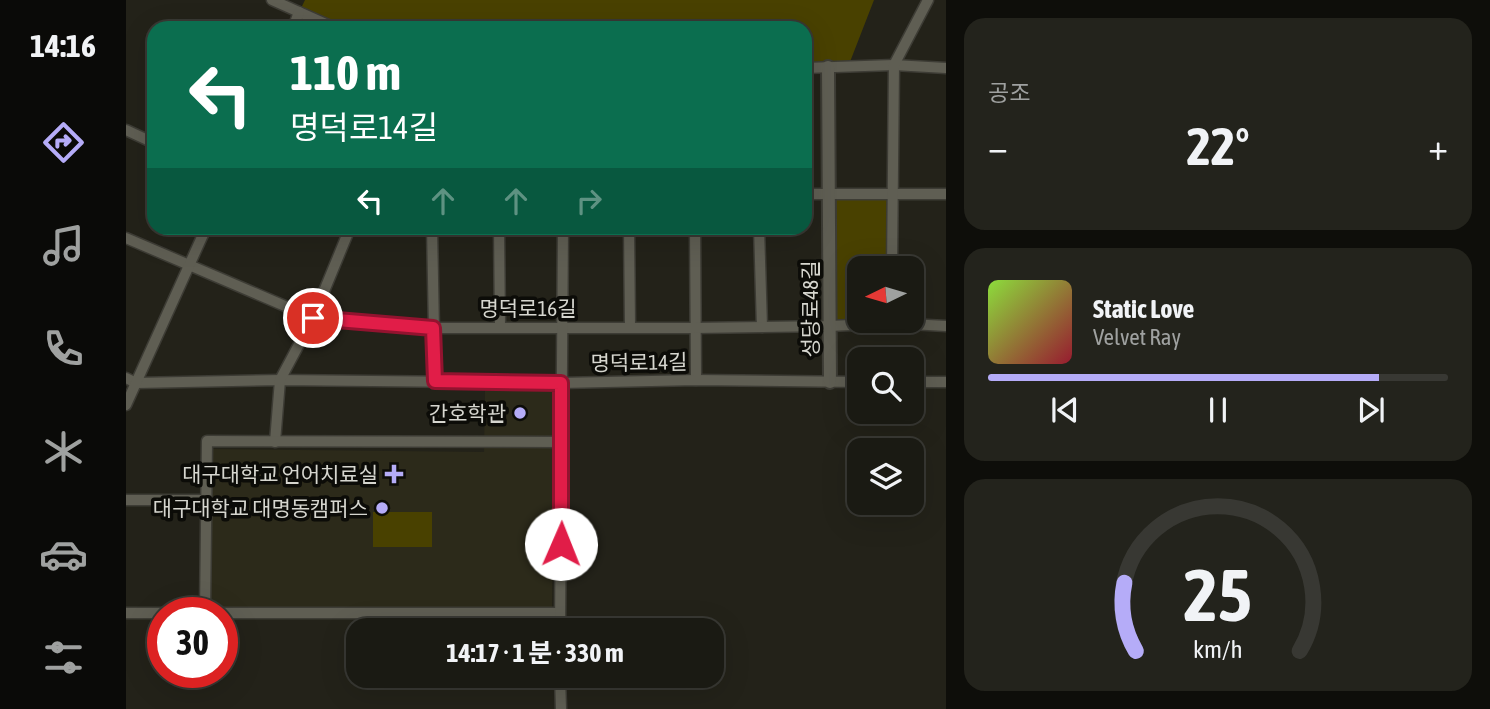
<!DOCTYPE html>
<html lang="ko">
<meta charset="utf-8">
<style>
:root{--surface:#1a1a13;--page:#23231c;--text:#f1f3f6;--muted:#9fa1a0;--line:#383833;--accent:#b5acf8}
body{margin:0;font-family:"Asap Condensed","Noto Sans KR",sans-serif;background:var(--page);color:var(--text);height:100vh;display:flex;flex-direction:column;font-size:26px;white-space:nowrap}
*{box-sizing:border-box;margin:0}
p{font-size:23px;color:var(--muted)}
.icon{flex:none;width:38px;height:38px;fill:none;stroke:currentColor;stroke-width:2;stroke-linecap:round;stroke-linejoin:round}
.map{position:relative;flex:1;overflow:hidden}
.panel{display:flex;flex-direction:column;gap:18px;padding:18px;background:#0e0e0a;width:544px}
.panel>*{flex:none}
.top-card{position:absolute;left:21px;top:21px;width:665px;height:214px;border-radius:21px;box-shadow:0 7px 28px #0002,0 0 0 2px var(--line);background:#0b6e4f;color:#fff;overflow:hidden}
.needle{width:46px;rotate:265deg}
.controls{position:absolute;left:721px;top:256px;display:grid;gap:14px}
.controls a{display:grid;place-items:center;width:77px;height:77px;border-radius:14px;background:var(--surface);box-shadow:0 7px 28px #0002,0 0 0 2px var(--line);font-size:35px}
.speed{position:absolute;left:21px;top:597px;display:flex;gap:14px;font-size:35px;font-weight:700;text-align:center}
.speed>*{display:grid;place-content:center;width:91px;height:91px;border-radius:50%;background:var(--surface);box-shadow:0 7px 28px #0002,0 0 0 2px var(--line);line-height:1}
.speed .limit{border:10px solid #d22;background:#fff;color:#111}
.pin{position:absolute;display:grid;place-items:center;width:60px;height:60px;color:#fff;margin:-30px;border:4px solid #fff;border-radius:50%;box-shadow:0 2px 7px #0007}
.me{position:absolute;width:77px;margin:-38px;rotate:1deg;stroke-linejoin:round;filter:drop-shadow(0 0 5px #0008)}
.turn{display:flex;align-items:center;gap:24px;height:147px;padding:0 28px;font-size:32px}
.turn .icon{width:91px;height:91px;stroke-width:2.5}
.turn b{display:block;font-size:49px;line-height:60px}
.lanes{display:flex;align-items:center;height:66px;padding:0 28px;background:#0003;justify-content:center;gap:35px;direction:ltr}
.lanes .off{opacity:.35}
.big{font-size:52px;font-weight:700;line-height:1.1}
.panel .card{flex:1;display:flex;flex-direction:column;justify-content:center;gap:10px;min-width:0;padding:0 24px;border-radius:21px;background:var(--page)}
.panel .dial{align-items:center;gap:0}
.dial svg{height:182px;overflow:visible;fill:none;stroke:var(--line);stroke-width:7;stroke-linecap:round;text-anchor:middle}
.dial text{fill:var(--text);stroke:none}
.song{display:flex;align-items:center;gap:21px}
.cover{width:84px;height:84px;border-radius:10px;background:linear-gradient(135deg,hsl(90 70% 55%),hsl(350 70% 35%))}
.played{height:7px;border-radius:4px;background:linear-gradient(90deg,var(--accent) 85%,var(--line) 85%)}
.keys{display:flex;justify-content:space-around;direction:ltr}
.heat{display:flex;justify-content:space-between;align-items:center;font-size:38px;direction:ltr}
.trip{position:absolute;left:220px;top:618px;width:378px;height:70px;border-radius:21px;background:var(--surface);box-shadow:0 7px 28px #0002,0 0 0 2px var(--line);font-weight:700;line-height:70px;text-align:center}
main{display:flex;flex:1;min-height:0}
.dock{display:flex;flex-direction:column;width:126px;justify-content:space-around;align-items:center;background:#0a0a08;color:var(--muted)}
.dock .icon{width:49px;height:49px}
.dock .selected{color:var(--accent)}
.dock b{font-size:32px;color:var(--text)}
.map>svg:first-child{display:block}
.built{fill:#2c2a1a}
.green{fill:#494100}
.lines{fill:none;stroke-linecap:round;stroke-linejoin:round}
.minor-casing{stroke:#3d3c35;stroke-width:13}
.tertiary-casing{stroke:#3d3c35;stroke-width:16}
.minor{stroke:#5f5e53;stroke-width:10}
.tertiary{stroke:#5f5e53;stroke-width:12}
.route-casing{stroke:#92132f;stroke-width:18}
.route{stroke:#e11d48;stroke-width:12}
.poi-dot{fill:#b5acf8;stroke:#0c0c08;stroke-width:2.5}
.labels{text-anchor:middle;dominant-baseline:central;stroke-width:7;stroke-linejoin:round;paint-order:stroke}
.street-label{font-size:21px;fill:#d6d6cf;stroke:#0c0c08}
.poi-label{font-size:21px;fill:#d6d6cf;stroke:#0c0c08;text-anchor:end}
</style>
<main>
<nav class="dock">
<b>14:16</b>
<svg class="icon selected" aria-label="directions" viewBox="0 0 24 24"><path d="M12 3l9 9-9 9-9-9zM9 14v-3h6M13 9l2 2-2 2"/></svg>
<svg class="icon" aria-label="music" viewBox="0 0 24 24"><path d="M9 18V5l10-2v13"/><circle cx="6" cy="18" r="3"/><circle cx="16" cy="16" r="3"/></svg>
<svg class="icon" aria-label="phone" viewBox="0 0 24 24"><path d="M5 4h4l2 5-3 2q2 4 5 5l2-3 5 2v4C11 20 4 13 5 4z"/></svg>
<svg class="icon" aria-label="climate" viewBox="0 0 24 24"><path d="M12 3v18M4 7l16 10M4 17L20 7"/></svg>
<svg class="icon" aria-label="car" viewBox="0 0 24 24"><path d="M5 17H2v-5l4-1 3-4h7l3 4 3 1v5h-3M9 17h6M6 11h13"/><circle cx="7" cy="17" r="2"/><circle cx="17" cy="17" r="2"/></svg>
<svg class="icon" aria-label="filters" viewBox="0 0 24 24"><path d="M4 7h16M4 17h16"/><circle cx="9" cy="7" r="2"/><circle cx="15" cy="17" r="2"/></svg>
</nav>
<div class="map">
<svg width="820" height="709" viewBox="0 0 820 709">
<rect width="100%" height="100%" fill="#232219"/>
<!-- built -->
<path class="built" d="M 429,389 L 426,608 L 84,608 L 85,449 L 358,452 L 359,391 Z"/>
<!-- green -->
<g class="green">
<path d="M 179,0 L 748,0 L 722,67 L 679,68 L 679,28 L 209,28 L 173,12 Z"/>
<path d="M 703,194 L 765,194 L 766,268 L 733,268 L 733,320 L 704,326 Z"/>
<rect x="247" y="512" width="59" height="35"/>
</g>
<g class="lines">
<!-- minor casing -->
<g class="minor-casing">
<g id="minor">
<path d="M 146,0 L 209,28"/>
<path d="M 167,28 L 173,12"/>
<path d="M 679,68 L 768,65 L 820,68"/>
<path d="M 0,130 L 28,143"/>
<path d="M 679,194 L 820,194"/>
<path d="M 306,228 L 309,381"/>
<path d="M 373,228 L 374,327"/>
<path d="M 503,228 L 504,327"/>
<path d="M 569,228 L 570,380"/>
<path d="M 633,228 L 636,327"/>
<path d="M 0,238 L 187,318 L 307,328 L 568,328 L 704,326 L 766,323 L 820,326"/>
<path d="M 766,268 L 768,65 L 802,0"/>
<path d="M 0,378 L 10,383 L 154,380 L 435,383 L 570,380 L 733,382"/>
<path d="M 786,382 L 820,382"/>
<path d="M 0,405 L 80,228"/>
<path d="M 149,442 L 154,380 L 187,318 L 224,228"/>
<path d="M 0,500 L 80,500"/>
<path d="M 79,612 L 81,441 L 435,442"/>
<path d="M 0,613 L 37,613"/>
<path d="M 96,613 L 433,613"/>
<path d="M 434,630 L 437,228"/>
<path d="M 434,676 L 435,709"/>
</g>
</g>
<!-- tertiary casing -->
<g class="tertiary-casing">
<path id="tertiary" d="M 702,67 L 704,382"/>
</g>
<!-- minor -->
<use href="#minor" class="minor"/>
<!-- tertiary -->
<use href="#tertiary" class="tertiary"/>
</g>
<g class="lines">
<!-- route casing -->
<g class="route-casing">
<path id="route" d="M 187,318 L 307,328 L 309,381 L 435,383 L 435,544"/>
</g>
<!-- route -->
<use href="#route" class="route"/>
</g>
<!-- markers -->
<g class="poi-dot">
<circle cx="394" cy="413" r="7"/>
<path d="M264.5 463.5h7v7h7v7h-7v7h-7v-7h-7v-7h7z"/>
<circle cx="256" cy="508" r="7"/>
</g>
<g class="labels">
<!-- street labels -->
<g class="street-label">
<text x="402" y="308">명덕로16길</text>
<text transform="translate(684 309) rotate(-90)">성당로48길</text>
<text transform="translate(513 362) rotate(-1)">명덕로14길</text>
</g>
<!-- poi labels -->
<g class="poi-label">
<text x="380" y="413">간호학관</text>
<text x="252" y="474">대구대학교 언어치료실</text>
<text x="242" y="508">대구대학교 대명동캠퍼스</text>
</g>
</g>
</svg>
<div class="controls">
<a><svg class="needle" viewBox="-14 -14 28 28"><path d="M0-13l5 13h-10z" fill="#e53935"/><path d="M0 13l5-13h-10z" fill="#9fa1a0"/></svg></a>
<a><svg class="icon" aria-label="search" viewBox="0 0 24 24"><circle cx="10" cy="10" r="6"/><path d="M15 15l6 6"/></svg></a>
<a><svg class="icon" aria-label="layers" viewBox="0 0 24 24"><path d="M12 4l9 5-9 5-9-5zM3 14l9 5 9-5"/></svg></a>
</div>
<div class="speed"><div class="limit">30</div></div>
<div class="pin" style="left:187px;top:318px;background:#d93025"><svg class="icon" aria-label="arrive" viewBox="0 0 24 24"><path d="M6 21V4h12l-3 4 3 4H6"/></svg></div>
<svg class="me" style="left:435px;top:544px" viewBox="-20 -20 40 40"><circle r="19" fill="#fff"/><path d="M0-13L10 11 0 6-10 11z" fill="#e11d48"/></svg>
<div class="trip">14:17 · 1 분 · 330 m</div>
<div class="top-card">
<div class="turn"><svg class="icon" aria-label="left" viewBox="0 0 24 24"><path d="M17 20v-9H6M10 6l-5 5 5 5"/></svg><div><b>110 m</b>명덕로14길</div></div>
<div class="lanes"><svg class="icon" aria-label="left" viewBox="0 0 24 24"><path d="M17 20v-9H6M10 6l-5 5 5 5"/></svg><svg class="icon off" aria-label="ahead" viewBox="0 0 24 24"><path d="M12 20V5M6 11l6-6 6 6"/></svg><svg class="icon off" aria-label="ahead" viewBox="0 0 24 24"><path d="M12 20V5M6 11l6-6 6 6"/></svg><svg class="icon off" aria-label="right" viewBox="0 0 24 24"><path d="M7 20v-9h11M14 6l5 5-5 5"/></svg></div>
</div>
</div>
<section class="panel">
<div class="card"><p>공조</p>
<div class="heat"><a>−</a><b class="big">22°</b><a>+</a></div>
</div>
<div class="card">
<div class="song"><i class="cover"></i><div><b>Static Love</b><p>Velvet Ray</p></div></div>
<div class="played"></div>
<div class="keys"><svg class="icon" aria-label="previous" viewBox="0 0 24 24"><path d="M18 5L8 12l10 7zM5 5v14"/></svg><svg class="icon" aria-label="pause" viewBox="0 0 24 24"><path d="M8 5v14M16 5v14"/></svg><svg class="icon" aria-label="next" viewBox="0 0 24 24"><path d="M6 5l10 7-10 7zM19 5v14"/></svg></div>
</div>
<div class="card dial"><svg viewBox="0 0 100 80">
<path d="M14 69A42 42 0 1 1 86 69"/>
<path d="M14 69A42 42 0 0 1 9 39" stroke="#b5acf8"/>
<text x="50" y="56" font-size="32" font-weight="700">25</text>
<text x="50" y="72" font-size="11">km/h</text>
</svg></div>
</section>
</main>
